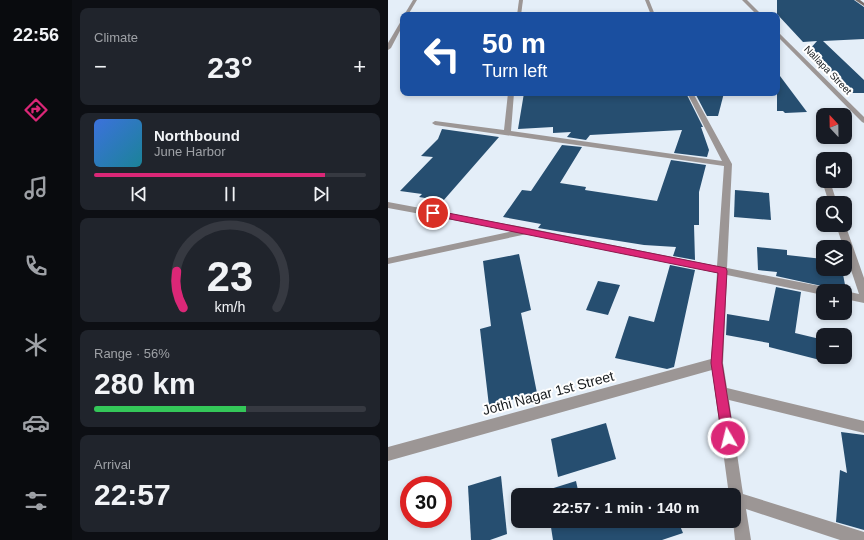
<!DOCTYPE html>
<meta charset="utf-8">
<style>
:root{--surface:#171b24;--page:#20242c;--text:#f1f3f6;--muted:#9ea1a6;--line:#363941;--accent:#db2777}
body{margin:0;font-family:Helvetica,sans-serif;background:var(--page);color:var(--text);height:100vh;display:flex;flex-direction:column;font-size:15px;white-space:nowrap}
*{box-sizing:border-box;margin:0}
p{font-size:13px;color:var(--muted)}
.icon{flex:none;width:22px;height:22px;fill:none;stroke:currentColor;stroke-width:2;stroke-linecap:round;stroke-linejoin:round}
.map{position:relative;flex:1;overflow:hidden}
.sheet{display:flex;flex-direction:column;gap:8px;padding:8px;background:#0d0f14;width:316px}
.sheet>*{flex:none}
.hud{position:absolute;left:12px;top:12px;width:380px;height:84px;border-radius:8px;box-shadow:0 2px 6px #0003;background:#1a4fa0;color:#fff;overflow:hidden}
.needle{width:26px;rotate:338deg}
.buttons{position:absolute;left:428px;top:108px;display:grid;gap:8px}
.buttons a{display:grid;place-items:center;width:36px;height:36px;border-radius:8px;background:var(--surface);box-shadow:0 2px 6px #0003;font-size:20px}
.speed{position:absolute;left:12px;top:476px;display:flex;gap:8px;font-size:20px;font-weight:700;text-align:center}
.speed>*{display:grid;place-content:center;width:52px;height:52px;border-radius:50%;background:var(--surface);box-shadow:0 2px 6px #0003;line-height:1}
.speed .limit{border:6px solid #d22;background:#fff;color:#111}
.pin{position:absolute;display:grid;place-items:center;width:34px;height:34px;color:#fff;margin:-17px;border:2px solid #fff;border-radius:50%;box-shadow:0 1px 4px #0007}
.me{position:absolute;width:44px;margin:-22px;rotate:352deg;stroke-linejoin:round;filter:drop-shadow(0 0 3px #0008)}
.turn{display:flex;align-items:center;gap:14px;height:84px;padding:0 16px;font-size:18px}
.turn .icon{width:52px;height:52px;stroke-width:2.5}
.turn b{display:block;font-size:28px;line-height:34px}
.big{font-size:30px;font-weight:600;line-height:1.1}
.sheet .tile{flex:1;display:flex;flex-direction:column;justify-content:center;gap:6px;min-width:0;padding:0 14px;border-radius:8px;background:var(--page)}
.sheet .dial{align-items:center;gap:0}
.dial svg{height:104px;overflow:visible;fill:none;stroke:var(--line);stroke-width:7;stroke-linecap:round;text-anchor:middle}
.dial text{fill:var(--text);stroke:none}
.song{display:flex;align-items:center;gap:12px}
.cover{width:48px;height:48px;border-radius:6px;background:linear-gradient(135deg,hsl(220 70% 55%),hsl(190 70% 35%))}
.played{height:4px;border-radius:2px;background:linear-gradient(90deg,var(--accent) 85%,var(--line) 85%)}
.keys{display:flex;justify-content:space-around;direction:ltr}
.heat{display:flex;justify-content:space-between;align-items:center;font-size:22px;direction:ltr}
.charge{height:6px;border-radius:3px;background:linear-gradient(90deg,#34c759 56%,var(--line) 0)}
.trip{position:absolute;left:123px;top:488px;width:230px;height:40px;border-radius:8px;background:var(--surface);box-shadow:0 2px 6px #0003;font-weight:600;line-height:40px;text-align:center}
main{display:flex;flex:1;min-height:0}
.dock{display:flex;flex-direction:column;width:72px;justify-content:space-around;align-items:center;background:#090b0e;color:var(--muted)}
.dock .icon{width:28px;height:28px}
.dock .on{color:var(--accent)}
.dock b{font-size:18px;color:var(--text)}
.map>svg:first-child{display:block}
.building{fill:#264e70}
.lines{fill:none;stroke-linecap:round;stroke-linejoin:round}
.street{fill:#9c9695;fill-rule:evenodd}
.secondary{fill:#766d6b;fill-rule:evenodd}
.route{fill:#db2777;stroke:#8e194d}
.labels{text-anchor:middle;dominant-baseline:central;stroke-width:4;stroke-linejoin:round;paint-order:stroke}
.far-street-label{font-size:10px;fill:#171b1e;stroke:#fff}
.near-street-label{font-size:14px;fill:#171b1e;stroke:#fff}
</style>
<main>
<nav class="dock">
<b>22:56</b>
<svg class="icon on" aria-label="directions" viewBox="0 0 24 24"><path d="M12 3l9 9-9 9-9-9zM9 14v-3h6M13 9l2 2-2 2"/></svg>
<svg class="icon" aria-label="music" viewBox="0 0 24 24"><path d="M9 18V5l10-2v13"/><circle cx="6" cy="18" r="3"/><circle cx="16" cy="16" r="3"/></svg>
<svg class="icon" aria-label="phone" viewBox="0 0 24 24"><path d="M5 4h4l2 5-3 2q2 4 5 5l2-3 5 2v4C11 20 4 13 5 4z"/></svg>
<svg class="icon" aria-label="climate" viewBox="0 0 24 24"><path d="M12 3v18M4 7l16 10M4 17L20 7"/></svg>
<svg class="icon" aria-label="car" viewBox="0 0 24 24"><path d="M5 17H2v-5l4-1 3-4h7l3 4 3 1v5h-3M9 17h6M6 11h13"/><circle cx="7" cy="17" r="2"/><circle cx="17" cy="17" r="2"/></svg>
<svg class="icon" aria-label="filters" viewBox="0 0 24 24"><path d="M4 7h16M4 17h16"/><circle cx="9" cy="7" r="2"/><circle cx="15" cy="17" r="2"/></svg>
</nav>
<section class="sheet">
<div class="tile"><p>Climate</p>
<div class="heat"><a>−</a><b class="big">23°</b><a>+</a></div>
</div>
<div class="tile">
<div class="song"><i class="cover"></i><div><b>Northbound</b><p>June Harbor</p></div></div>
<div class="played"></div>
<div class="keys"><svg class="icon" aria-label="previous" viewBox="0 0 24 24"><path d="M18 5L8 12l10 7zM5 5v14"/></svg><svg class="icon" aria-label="pause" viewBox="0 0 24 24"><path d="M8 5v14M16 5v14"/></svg><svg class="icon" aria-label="next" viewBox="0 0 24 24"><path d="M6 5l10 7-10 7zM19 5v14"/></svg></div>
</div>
<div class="tile dial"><svg viewBox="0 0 100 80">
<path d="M14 69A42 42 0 1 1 86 69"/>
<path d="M14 69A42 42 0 0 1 9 41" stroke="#db2777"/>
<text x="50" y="56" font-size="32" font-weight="700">23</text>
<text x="50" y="72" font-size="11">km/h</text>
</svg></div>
<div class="tile"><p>Range · 56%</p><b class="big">280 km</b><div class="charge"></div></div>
<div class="tile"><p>Arrival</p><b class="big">22:57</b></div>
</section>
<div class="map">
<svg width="476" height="540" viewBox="0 0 476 540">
<rect width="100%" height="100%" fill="#e4eef8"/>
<!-- building -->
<g class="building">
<path d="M 389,0 L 466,0 L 476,7 L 476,39 L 435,41 L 476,80 L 476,93 L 464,93 L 422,49 L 429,41 L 415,42 L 389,14 Z"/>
<path d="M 389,72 L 419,112 L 397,113 L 395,111 L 389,111 Z"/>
<path d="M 136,93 L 298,93 L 315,127 L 313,127 L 321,150 L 319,157 L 286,153 L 294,130 L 202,135 L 198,140 L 179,137 L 183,132 L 165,133 L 165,127 L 130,129 Z"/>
<path d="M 307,93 L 336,93 L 330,116 L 319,116 Z"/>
<path d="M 54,129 L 111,137 L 55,201 L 31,197 L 34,194 L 12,191 L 45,157 L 33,156 L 50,139 Z"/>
<path d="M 174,145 L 194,147 L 172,183 L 198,187 L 197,190 L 269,201 L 283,160 L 318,165 L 311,192 L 311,225 L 306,225 L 307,260 L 285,256 L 288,247 L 256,245 L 174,232 L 150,228 L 153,224 L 115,217 L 134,190 L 143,191 Z"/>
<path d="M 347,190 L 381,193 L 383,220 L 346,217 Z"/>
<path d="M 369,247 L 399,250 L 399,255 L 435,259 L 435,269 L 454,269 L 458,290 L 443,288 L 388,276 L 389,272 L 370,270 Z"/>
<path d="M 131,254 L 143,310 L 133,313 L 149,393 L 101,406 L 92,329 L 103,326 L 95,261 Z"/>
<path d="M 282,265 L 307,270 L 286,367 L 279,369 L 227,358 L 241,316 L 266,322 Z"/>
<path d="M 210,281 L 232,285 L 220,315 L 198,310 Z"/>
<path d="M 388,287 L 413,292 L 407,333 L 432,339 L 432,360 L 381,347 L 381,343 L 338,335 L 339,314 L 381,321 Z"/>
<path d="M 218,423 L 228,459 L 170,477 L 163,439 Z"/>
<path d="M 453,432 L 476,435 L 476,530 L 448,522 L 452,470 L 459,473 Z"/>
<path d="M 113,476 L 119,534 L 102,540 L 83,540 L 80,486 Z"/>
<path d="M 188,481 L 191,495 L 157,495 L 156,491 Z"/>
<path d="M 162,521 L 290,521 L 295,533 L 274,540 L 165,540 Z"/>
</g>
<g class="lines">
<!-- street -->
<g class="street">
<path d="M 25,0 L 29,0 L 20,15 L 16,15 Z"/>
<path d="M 131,0 L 135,0 L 133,15 L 129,15 Z"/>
<path d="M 257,0 L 261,0 L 267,15 L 263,15 Z"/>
<path d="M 354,0 L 359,0 L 374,15 L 369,15 Z"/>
<path d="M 15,20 L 15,25 L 3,48 L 0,50 L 0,43 L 13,21 Z"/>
<path d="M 389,31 L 476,117 L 476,123 L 474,122 L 389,36 Z"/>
<path d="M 120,93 L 126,93 L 123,131 L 334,161 L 299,93 L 305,93 L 344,164 L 339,268 L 437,287 L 441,288 L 442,291 L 435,291 L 435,295 L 339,275 L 335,363 L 339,388 L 476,421 L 476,433 L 341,400 L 355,494 L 476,532 L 476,540 L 452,540 L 358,509 L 363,540 L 347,540 L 345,521 L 346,521 L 346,495 L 341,495 L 324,370 L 0,461 L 0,447 L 323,359 L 329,273 L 139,234 L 0,264 L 0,258 L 125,231 L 0,208 L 0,202 L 140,228 L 329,266 L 336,166 L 47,125 L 44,123 L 47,121 L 116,130 Z"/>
<path d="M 431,167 L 435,167 L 435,175 L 431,173 Z"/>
<path d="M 435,179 L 435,181 L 442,181 L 449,203 L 441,203 L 434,181 Z"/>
<path d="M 457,224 L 476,278 L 476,303 L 457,299 L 457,291 L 471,294 L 448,225 Z"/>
</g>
<!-- secondary -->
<path class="secondary" d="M 467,0 L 472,0 L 476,3 L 476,6 Z"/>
</g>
<!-- route -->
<path class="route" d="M 45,210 L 338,268 L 339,271 L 334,363 L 346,438 L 344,442 L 340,444 L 336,442 L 334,438 L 323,363 L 330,273 L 42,215 L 42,211 Z"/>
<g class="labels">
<!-- far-street labels -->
<g class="far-street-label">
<text transform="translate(440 70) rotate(46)">Nallapa Street</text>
</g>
<!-- near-street labels -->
<g class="near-street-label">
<text transform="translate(160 393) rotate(-15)">Jothi Nagar 1st Street</text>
</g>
</g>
</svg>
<div class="buttons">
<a><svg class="needle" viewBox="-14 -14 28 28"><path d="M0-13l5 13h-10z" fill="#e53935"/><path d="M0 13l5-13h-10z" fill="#9ea1a6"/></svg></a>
<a><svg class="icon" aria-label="sound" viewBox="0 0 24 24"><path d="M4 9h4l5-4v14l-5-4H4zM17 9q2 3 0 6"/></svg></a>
<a><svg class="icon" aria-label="search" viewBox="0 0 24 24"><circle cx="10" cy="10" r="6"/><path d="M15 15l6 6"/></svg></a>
<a><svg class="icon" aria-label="layers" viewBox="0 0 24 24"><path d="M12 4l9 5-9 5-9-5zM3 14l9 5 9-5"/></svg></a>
<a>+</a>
<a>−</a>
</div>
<div class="speed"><div class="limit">30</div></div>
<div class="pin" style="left:45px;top:213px;background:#d93025"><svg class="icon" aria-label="arrive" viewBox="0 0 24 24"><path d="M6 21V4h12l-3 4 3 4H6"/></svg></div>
<svg class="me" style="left:340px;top:438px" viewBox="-20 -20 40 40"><circle r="17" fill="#db2777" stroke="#fff" stroke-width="3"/><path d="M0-11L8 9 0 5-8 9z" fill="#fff"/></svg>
<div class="trip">22:57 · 1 min · 140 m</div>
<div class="hud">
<div class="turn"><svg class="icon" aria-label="left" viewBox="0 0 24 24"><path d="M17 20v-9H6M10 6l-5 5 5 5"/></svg><div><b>50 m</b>Turn left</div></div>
</div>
</div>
</main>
